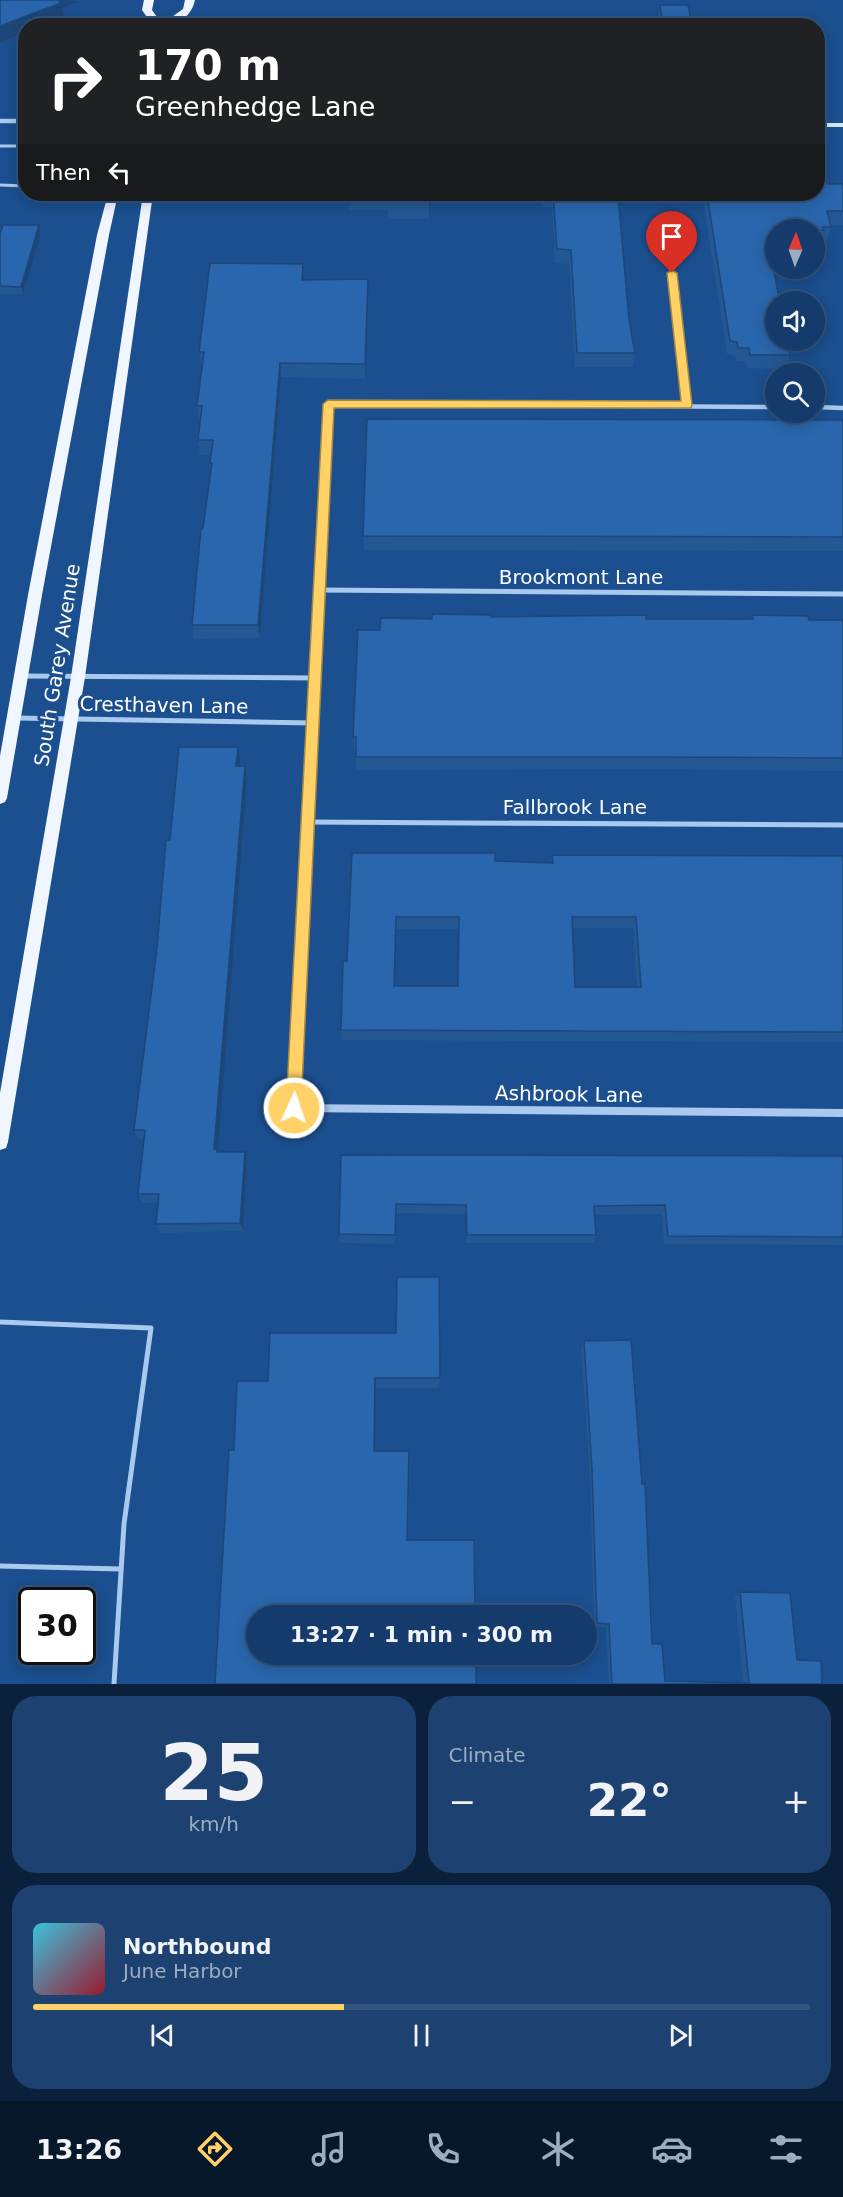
<!DOCTYPE html>
<meta charset="utf-8">
<style>
:root{--surface:#143b6b;--page:#1d4271;--text:#f1f3f6;--muted:#9dadc1;--line:#33557e;--accent:#ffd166}
body{margin:0;font-family:"DejaVu Sans",sans-serif;background:var(--page);color:var(--text);height:100vh;display:flex;flex-direction:column;font-size:22px;white-space:nowrap}
*{box-sizing:border-box;margin:0}
p{font-size:20px;color:var(--muted)}
.icon{flex:none;width:33px;height:33px;fill:none;stroke:currentColor;stroke-width:2;stroke-linecap:round;stroke-linejoin:round}
.map{position:relative;height:1684px;overflow:hidden}
.details{display:flex;flex-direction:column;gap:12px;padding:12px;background:#0b203b;flex:1}
.details>*{flex:none}
.banner{position:absolute;left:18px;top:18px;width:807px;height:183px;border-radius:24px;box-shadow:0 3px 15px #0003,0 0 0 2px var(--line);background:#202124;color:#fff;overflow:hidden}
.needle{width:39px;rotate:2deg}
.fabs{position:absolute;left:765px;top:219px;display:grid;gap:12px}
.fabs a{display:grid;place-items:center;width:60px;height:60px;border-radius:50%;background:var(--surface);box-shadow:0 3px 15px #0003,0 0 0 2px var(--line);font-size:30px}
.speed{position:absolute;left:18px;top:1587px;display:flex;gap:12px;font-size:30px;font-weight:700;text-align:center}
.speed>*{display:grid;place-content:center;width:78px;height:78px;border-radius:50%;background:var(--surface);box-shadow:0 3px 15px #0003,0 0 0 2px var(--line);line-height:1}
.speed .limit{border:3px solid #111;border-radius:9px;background:#fff;color:#111}
.pin{position:absolute;display:grid;place-items:center;width:51px;height:51px;color:#fff;margin:-62px -26px;border-radius:50% 50% 50% 0;rotate:-45deg;box-shadow:0 0 6px #0007}
.pin .icon{rotate:45deg}
.me{position:absolute;width:66px;margin:-33px;rotate:3deg;stroke-linejoin:round;filter:drop-shadow(0 0 4px #0008)}
.turn{display:flex;align-items:center;gap:21px;height:126px;padding:0 18px;font-size:27px}
.turn .icon{width:78px;height:78px;stroke-width:2.5}
.turn b{display:block;font-size:42px;line-height:51px}
.then{display:flex;align-items:center;height:57px;padding:0 18px;background:#0003;gap:12px;font-size:22px}
.big{font-size:45px;font-weight:700;line-height:1.1}
.details .tile{flex:1;display:flex;flex-direction:column;justify-content:center;gap:9px;min-width:0;padding:0 21px;border-radius:24px;background:var(--page)}
.details .dial{align-items:center;gap:0}
.dial b{font-size:78px;line-height:1}
.song{display:flex;align-items:center;gap:18px}
.cover{width:72px;height:72px;border-radius:9px;background:linear-gradient(135deg,hsl(190 70% 55%),hsl(350 70% 35%))}
.played{height:6px;border-radius:3px;background:linear-gradient(90deg,var(--accent) 40%,var(--line) 40%)}
.keys{display:flex;justify-content:space-around;direction:ltr}
.heat{display:flex;justify-content:space-between;align-items:center;font-size:33px;direction:ltr}
.details .tiles{flex:1;display:grid;gap:12px;grid-template-columns:1fr 1fr}
.tile:last-child{grid-column:span 2}
.trip{position:absolute;left:246px;top:1605px;width:351px;height:60px;border-radius:30px;background:var(--surface);box-shadow:0 3px 15px #0003,0 0 0 2px var(--line);font-weight:700;line-height:60px;text-align:center}
.tabs{display:flex;height:96px;justify-content:space-around;align-items:center;background:#08182b;color:var(--muted)}
.tabs .icon{width:42px;height:42px}
.tabs .current{color:var(--accent)}
.tabs b{font-size:27px;color:var(--text)}
.map>svg:first-child{display:block}
.lines{fill:none;stroke-linecap:round;stroke-linejoin:round}
.lane-far1{stroke:#a9c9ee;stroke-width:3}
.lane{stroke:#a9c9ee;stroke-width:5}
.street-far2{stroke:#a9c9ee;stroke-width:4.5}
.street-far1{stroke:#a9c9ee;stroke-width:5}
.street{stroke:#a9c9ee;stroke-width:8}
.secondary{fill:#d6e6fa;fill-rule:evenodd}
.primary{fill:#f0f6ff;fill-rule:evenodd}
.wall{fill:#245895;fill-rule:evenodd}
.shaded-wall{fill:#1d4779}
.building{fill:#2a66ad;stroke:#1d4779;stroke-width:1.5;fill-rule:evenodd}
.route{fill:#ffd166;stroke:#a68842;stroke-width:1.5}
.labels{text-anchor:middle;dominant-baseline:central;stroke-width:6;stroke-linejoin:round;paint-order:stroke}
.street-label{font-size:20px;fill:#fff;stroke:#1b4f8f}
</style>
<div class="map">
<svg width="843" height="1684" viewBox="0 0 843 1684">
<rect width="100%" height="100%" fill="#1b4f8f"/>
<g class="lines">
<!-- lane-far1 -->
<g class="lane-far1">
<path d="M 0,146 L 26,146"/>
<path d="M 0,185 L 26,186"/>
</g>
<!-- lane -->
<g class="lane">
<path d="M 0,1322 L 151,1328 L 124,1524 L 114,1684"/>
<path d="M 0,1566 L 120,1569"/>
</g>
<!-- street-far2 -->
<g class="street-far2">
<path d="M 0,121 L 26,121"/>
<path d="M 667,229 L 687,405"/>
<path d="M 814,407 L 843,408"/>
<path d="M 327,429 L 328,404 L 776,407"/>
</g>
<!-- street-far1 -->
<g class="street-far1">
<path d="M 320,590 L 843,594"/>
<path d="M 22,676 L 316,678"/>
<path d="M 15,718 L 313,723"/>
<path d="M 307,822 L 843,825"/>
<path d="M 300,979 L 327,427"/>
</g>
<!-- street -->
<path class="street" d="M 300,977 L 294,1108 L 843,1113"/>
<!-- secondary -->
<rect class="secondary" x="818" y="123" width="25" height="4"/>
<!-- primary -->
<g class="primary">
<path d="M 144,0 L 154,0 L 152,10 L 162,24 L 183,9 L 185,0 L 195,0 C 190,22 172,26 153,26 L 142,10 Z"/>
<path d="M 108,194 L 118,194 L 109,235 L 42,595 L 7,798 L 5,802 L 0,804 L 0,756 L 28,595 L 97,235 Z"/>
<path d="M 143,194 L 153,194 L 85,677 L 8,1142 L 6,1148 L 0,1150 L 0,1093 L 71,677 Z"/>
</g>
</g>
<!-- wall -->
<g class="wall">
<path d="M 660,5 L 692,26 L 659,26 L 658,19 Z"/>
<path d="M 843,184 L 843,225 L 830,225 L 831,227 L 827,240 L 821,241 L 820,243 L 814,243 L 814,230 L 776,230 L 776,265 L 773,265 L 790,355 L 786,369 L 747,368 L 746,361 L 736,361 L 735,356 L 727,354 L 704,206 L 707,194 Z"/>
<path d="M 201,194 L 431,194 L 429,219 L 388,219 L 388,210 L 349,210 L 349,201 L 202,201 Z"/>
<path d="M 542,194 L 670,194 L 669,200 L 618,199 L 629,320 L 635,353 L 633,367 L 575,367 L 569,264 L 555,263 L 552,207 L 543,207 Z"/>
<path d="M 39,225 L 41,233 L 23,294 L 0,294 L 0,234 Z"/>
<path d="M 368,279 L 368,294 L 365,379 L 281,377 L 260,638 L 194,639 L 192,625 L 203,528 L 211,472 L 210,463 L 211,455 L 200,455 L 198,440 L 200,420 L 199,420 L 197,406 L 202,367 L 199,352 L 304,280 Z"/>
<path d="M 843,420 L 843,551 L 364,550 L 363,536 Z"/>
<path d="M 752,615 L 809,620 L 843,620 L 843,771 L 657,769 L 356,770 L 356,750 L 354,750 L 353,737 L 380,630 L 432,619 L 491,617 L 751,619 Z"/>
<path d="M 240,760 L 239,766 L 247,779 L 218,1151 L 218,1152 L 247,1162 L 243,1231 L 160,1233 L 156,1224 L 158,1203 L 142,1203 L 138,1194 L 144,1139 L 138,1139 L 134,1130 L 170,840 Z"/>
<path d="M 352,853 L 495,861 L 551,863 L 552,855 L 843,856 L 843,1042 L 342,1040 L 341,1030 L 347,961 ZM 572,928 L 633,928 L 637,987 L 575,987 ZM 396,929 L 458,929 L 458,986 L 394,986 Z"/>
<path d="M 341,1155 L 843,1156 L 843,1245 L 664,1244 L 662,1214 L 595,1215 L 596,1235 L 594,1243 L 466,1243 L 466,1214 L 396,1213 L 395,1244 L 340,1243 L 339,1234 Z"/>
<path d="M 270,1333 L 440,1378 L 439,1388 L 376,1388 L 375,1451 L 410,1460 L 408,1540 L 234,1450 L 268,1381 Z"/>
<path d="M 584,1341 L 652,1644 L 665,1681 L 743,1683 L 735,1596 L 740,1592 L 797,1660 L 822,1684 L 609,1684 L 606,1627 L 594,1627 L 590,1475 L 581,1348 Z"/>
</g>
<!-- shaded-wall -->
<g class="shaded-wall">
<path d="M 54,0 L 80,1 L 62,8 L 64,17 L 41,26 L 26,26 L 26,32 L 0,42 L 0,26 Z"/>
<path d="M 430,194 L 431,194 L 429,219 L 429,201 Z"/>
<path d="M 39,225 L 41,233 L 23,294 L 21,287 Z"/>
<path d="M 303,264 L 304,278 L 303,294 L 302,280 Z"/>
<path d="M 368,279 L 368,294 L 365,379 L 365,364 Z"/>
<path d="M 280,363 L 281,377 L 260,638 L 258,625 Z"/>
<path d="M 238,747 L 240,760 L 239,779 L 236,766 Z"/>
<path d="M 245,766 L 247,779 L 218,1151 L 220,1158 L 214,1149 Z"/>
<path d="M 396,917 L 396,929 L 394,997 L 394,986 Z"/>
<path d="M 245,1152 L 247,1162 L 243,1231 L 240,1223 Z"/>
<path d="M 375,1378 L 376,1388 L 375,1460 L 374,1451 Z"/>
</g>
<!-- building -->
<g class="building">
<path d="M 0,0 L 58,0 L 61,3 L 0,26 Z"/>
<path d="M 660,5 L 688,5 L 692,26 L 663,26 Z"/>
<path d="M 507,21 L 507,26 L 387,26 L 387,22 Z"/>
<path d="M 818,184 L 843,184 L 843,211 L 827,211 L 831,227 L 823,227 L 824,230 L 779,229 L 779,230 L 776,230 L 776,251 L 770,251 L 780,302 L 776,302 L 776,340 L 787,340 L 790,355 L 750,355 L 749,348 L 738,348 L 737,342 L 730,341 L 707,194 L 818,194 Z"/>
<path d="M 388,194 L 430,194 L 429,201 L 388,201 Z"/>
<path d="M 553,194 L 618,194 L 629,320 L 635,353 L 577,353 L 571,250 L 557,249 Z"/>
<path d="M 3,225 L 39,225 L 21,287 L 0,286 L 0,234 Z"/>
<path d="M 210,263 L 303,264 L 302,280 L 368,279 L 365,364 L 280,363 L 258,625 L 192,625 L 201,528 L 203,528 L 212,463 L 210,463 L 213,440 L 198,440 L 202,406 L 197,406 L 204,352 L 199,352 Z"/>
<path d="M 367,419 L 843,420 L 843,537 L 363,536 Z"/>
<path d="M 432,614 L 491,615 L 491,617 L 646,615 L 646,619 L 753,619 L 752,615 L 808,616 L 809,620 L 843,620 L 843,758 L 660,757 L 356,757 L 356,737 L 353,737 L 358,630 L 380,630 L 381,618 L 432,619 Z"/>
<path d="M 179,747 L 238,747 L 236,766 L 245,766 L 214,1149 L 217,1149 L 217,1152 L 245,1152 L 240,1223 L 156,1224 L 159,1194 L 138,1194 L 145,1130 L 134,1130 L 157,948 L 166,840 L 170,840 Z"/>
<path d="M 352,853 L 495,853 L 495,861 L 553,863 L 552,855 L 843,856 L 843,1032 L 341,1030 L 343,961 L 347,961 ZM 396,917 L 459,917 L 458,986 L 394,986 ZM 572,917 L 636,917 L 641,987 L 575,987 Z"/>
<path d="M 341,1155 L 843,1156 L 843,1237 L 668,1236 L 665,1205 L 594,1206 L 596,1235 L 467,1235 L 466,1205 L 396,1204 L 395,1235 L 339,1234 Z"/>
<path d="M 397,1277 L 439,1277 L 440,1378 L 375,1378 L 374,1451 L 409,1451 L 407,1540 L 474,1540 L 475,1616 L 256,1616 L 256,1654 L 476,1654 L 476,1684 L 215,1684 L 229,1450 L 234,1450 L 237,1381 L 268,1381 L 270,1333 L 396,1333 Z"/>
<path d="M 631,1340 L 642,1484 L 645,1484 L 652,1644 L 662,1644 L 665,1681 L 749,1683 L 740,1592 L 790,1593 L 797,1660 L 821,1661 L 822,1684 L 612,1684 L 609,1624 L 597,1623 L 592,1470 L 584,1341 Z"/>
</g>
<!-- route -->
<path class="route" d="M 672,270 L 677,273 L 692,405 L 691,408 L 334,408 L 301,1108 L 299,1113 L 294,1115 L 288,1113 L 286,1108 L 323,404 L 328,400 L 681,401 L 667,273 Z"/>
<g class="labels">
<!-- street labels -->
<g class="street-label">
<text x="581" y="577">Brookmont Lane</text>
<text transform="translate(57 665) rotate(-81)">South Garey Avenue</text>
<text transform="translate(164 705) rotate(1)">Cresthaven Lane</text>
<text x="575" y="807">Fallbrook Lane</text>
<text transform="translate(569 1094) rotate(1)">Ashbrook Lane</text>
</g>
</g>
</svg>
<div class="fabs">
<a><svg class="needle" viewBox="-14 -14 28 28"><path d="M0-13l5 13h-10z" fill="#e53935"/><path d="M0 13l5-13h-10z" fill="#9dadc1"/></svg></a>
<a><svg class="icon" aria-label="sound" viewBox="0 0 24 24"><path d="M4 9h4l5-4v14l-5-4H4zM17 9q2 3 0 6"/></svg></a>
<a><svg class="icon" aria-label="search" viewBox="0 0 24 24"><circle cx="10" cy="10" r="6"/><path d="M15 15l6 6"/></svg></a>
</div>
<div class="speed"><div class="limit">30</div></div>
<div class="pin" style="left:672px;top:273px;background:#d93025"><svg class="icon" aria-label="arrive" viewBox="0 0 24 24"><path d="M6 21V4h12l-3 4 3 4H6"/></svg></div>
<svg class="me" style="left:294px;top:1108px" viewBox="-20 -20 40 40"><circle r="17" fill="#ffd166" stroke="#fff" stroke-width="3"/><path d="M0-11L8 9 0 5-8 9z" fill="#fff"/></svg>
<div class="trip">13:27 · 1 min · 300 m</div>
<div class="banner">
<div class="turn"><svg class="icon" aria-label="right" viewBox="0 0 24 24"><path d="M7 20v-9h11M14 6l5 5-5 5"/></svg><div><b>170 m</b>Greenhedge Lane</div></div>
<div class="then">Then<svg class="icon" aria-label="left" viewBox="0 0 24 24"><path d="M17 20v-9H6M10 6l-5 5 5 5"/></svg></div>
</div>
</div>
<section class="details">
<div class="tiles">
<div class="tile dial"><b>25</b><p>km/h</p></div>
<div class="tile"><p>Climate</p>
<div class="heat"><a>−</a><b class="big">22°</b><a>+</a></div>
</div>
<div class="tile">
<div class="song"><i class="cover"></i><div><b>Northbound</b><p>June Harbor</p></div></div>
<div class="played"></div>
<div class="keys"><svg class="icon" aria-label="previous" viewBox="0 0 24 24"><path d="M18 5L8 12l10 7zM5 5v14"/></svg><svg class="icon" aria-label="pause" viewBox="0 0 24 24"><path d="M8 5v14M16 5v14"/></svg><svg class="icon" aria-label="next" viewBox="0 0 24 24"><path d="M6 5l10 7-10 7zM19 5v14"/></svg></div>
</div>
</div>
</section>
<nav class="tabs">
<b>13:26</b>
<svg class="icon current" aria-label="directions" viewBox="0 0 24 24"><path d="M12 3l9 9-9 9-9-9zM9 14v-3h6M13 9l2 2-2 2"/></svg>
<svg class="icon" aria-label="music" viewBox="0 0 24 24"><path d="M9 18V5l10-2v13"/><circle cx="6" cy="18" r="3"/><circle cx="16" cy="16" r="3"/></svg>
<svg class="icon" aria-label="phone" viewBox="0 0 24 24"><path d="M5 4h4l2 5-3 2q2 4 5 5l2-3 5 2v4C11 20 4 13 5 4z"/></svg>
<svg class="icon" aria-label="climate" viewBox="0 0 24 24"><path d="M12 3v18M4 7l16 10M4 17L20 7"/></svg>
<svg class="icon" aria-label="car" viewBox="0 0 24 24"><path d="M5 17H2v-5l4-1 3-4h7l3 4 3 1v5h-3M9 17h6M6 11h13"/><circle cx="7" cy="17" r="2"/><circle cx="17" cy="17" r="2"/></svg>
<svg class="icon" aria-label="filters" viewBox="0 0 24 24"><path d="M4 7h16M4 17h16"/><circle cx="9" cy="7" r="2"/><circle cx="15" cy="17" r="2"/></svg>
</nav>
